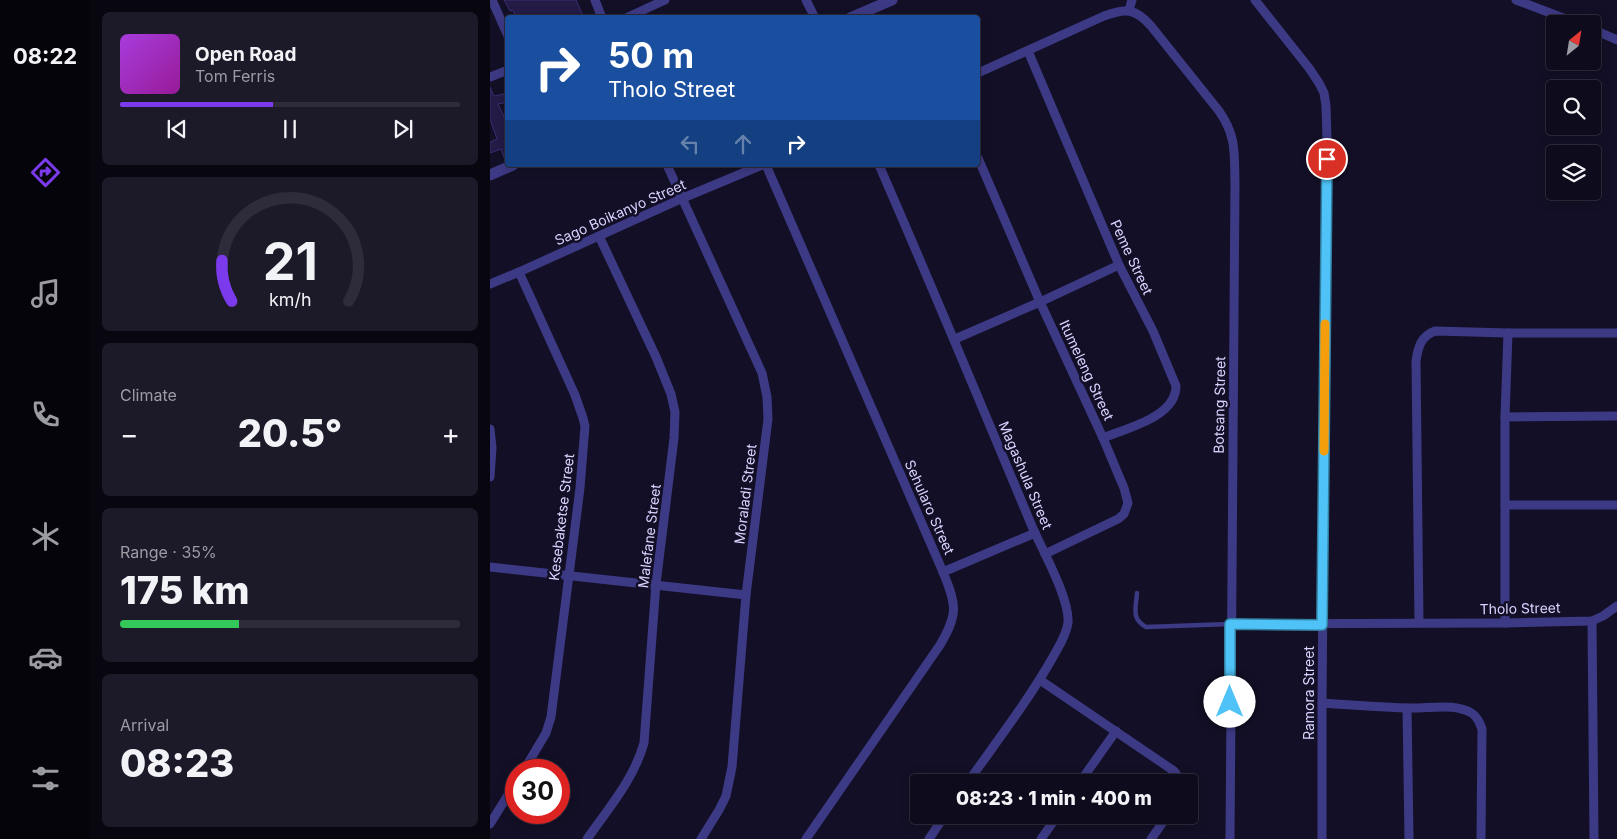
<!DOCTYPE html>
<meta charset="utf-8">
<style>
:root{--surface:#0e0b1c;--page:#1c1929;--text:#f1f3f6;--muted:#9b9ba3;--line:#2e2b3b;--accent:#7c3aed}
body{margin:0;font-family:Inter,sans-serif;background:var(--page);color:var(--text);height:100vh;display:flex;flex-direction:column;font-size:19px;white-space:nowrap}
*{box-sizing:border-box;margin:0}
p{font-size:16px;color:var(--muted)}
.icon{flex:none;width:28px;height:28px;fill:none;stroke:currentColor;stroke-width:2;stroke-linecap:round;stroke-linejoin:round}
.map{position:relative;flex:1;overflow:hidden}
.side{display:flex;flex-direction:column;gap:12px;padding:12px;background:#08060f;width:400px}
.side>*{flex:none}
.top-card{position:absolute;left:15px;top:15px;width:475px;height:152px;border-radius:5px;box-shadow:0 2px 12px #0003,0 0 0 1px var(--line);background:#1a4fa0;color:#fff;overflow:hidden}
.needle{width:32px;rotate:30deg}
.fabs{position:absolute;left:1056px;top:15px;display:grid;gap:10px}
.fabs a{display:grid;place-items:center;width:55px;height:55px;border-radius:5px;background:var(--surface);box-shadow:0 2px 12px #0003,0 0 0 1px var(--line);font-size:25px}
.speed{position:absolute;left:15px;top:759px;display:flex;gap:10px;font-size:25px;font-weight:700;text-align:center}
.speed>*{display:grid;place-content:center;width:65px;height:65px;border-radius:50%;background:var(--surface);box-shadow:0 2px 12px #0003,0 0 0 1px var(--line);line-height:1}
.speed .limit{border:8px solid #d22;background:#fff;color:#111}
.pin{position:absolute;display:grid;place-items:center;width:42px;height:42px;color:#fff;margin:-21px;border:2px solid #fff;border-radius:50%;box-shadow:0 1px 5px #0007}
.me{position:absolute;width:55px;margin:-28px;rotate:0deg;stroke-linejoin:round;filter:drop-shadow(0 0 4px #0008)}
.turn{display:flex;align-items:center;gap:18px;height:105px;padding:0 20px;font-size:22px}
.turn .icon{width:65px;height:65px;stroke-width:2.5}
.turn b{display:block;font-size:35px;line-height:42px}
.lanes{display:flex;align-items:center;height:48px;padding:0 20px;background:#0003;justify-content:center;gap:25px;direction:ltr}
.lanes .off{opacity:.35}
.big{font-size:38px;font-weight:800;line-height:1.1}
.side .card{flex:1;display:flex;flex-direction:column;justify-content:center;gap:8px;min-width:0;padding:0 18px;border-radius:8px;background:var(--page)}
.side .dial{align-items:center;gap:0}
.dial svg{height:130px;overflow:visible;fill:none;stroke:var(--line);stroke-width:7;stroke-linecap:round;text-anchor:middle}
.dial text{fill:var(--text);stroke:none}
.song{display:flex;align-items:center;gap:15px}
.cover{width:60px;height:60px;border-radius:8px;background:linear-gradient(135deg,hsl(280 70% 55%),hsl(300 70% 35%))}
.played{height:5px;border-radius:2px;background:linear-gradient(90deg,var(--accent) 45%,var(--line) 45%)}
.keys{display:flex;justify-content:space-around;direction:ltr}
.heat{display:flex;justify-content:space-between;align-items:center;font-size:28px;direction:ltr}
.charge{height:8px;border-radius:4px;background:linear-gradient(90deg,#34c759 35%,var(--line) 0)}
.trip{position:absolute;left:420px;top:774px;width:288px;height:50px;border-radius:5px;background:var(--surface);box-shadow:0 2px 12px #0003,0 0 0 1px var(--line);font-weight:800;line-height:50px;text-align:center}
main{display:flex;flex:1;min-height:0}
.tab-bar{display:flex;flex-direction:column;width:90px;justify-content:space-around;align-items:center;background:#06040b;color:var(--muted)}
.tab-bar .icon{width:35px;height:35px}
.tab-bar .current{color:var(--accent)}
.tab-bar b{font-size:22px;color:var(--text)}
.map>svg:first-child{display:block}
.building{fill:#241b47;stroke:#3b2d73}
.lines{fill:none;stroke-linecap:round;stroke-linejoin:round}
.service{stroke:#3d3a85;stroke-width:4.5}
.minor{stroke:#3d3a85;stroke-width:9}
.tertiary{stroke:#3d3a85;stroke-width:11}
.route-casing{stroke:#337fa1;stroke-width:12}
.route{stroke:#4fc3f7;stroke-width:9}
.slow{stroke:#f59e0b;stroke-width:9}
.labels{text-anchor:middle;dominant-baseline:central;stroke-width:5;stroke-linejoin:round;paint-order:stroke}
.street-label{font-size:14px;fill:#d9d4ff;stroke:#130f26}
</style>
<main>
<nav class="tab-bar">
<b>08:22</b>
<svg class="icon current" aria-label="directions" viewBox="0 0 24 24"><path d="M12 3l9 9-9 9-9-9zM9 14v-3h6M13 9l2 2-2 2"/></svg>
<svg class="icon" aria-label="music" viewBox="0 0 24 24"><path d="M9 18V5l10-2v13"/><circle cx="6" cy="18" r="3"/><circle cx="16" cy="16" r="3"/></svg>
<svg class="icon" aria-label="phone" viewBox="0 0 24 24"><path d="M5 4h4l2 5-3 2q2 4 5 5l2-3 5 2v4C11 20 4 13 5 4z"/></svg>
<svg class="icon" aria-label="climate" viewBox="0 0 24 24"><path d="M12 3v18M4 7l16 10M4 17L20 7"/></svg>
<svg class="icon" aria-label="car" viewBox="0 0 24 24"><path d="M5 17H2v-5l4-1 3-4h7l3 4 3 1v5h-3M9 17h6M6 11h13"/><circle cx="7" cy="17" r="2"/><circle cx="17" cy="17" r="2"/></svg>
<svg class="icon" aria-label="filters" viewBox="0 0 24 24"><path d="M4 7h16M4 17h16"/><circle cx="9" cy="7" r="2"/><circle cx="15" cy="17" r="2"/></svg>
</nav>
<section class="side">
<div class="card">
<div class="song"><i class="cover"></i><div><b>Open Road</b><p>Tom Ferris</p></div></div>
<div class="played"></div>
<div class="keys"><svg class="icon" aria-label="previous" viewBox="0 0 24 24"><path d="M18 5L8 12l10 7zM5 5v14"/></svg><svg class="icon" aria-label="pause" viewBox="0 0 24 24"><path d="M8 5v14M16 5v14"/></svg><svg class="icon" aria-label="next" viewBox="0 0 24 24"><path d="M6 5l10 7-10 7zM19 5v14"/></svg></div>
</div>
<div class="card dial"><svg viewBox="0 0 100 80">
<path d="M14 69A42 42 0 1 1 86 69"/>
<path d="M14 69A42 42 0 0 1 8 44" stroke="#7c3aed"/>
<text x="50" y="56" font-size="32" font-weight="700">21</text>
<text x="50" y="72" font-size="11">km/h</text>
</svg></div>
<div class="card"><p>Climate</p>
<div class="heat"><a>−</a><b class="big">20.5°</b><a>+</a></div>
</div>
<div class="card"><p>Range · 35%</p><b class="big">175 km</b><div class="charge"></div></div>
<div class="card"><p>Arrival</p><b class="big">08:23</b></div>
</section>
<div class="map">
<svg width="1127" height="839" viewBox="0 0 1127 839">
<rect width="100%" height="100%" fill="#130f26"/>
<!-- building -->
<g class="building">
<path d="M 14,0 L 86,0 L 94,18 L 26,18 L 23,10 L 20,11 Z"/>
<path d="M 0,87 L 4,96 L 18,93 L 18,102 L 8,104 L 18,125 L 18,159 L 15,160 L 11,149 L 0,153 L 0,142 L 7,139 L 0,119 Z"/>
</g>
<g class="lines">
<!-- service -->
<path class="service" d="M 647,593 C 646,608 641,619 656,627 L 740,624"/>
<!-- minor -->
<g class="minor">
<path d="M 2,0 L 18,36"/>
<path d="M 105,0 L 112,18"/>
<path d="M 316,0 L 325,18"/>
<path d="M 765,0 L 819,68 L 829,83 L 834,93 L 836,106 L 837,139 L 832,703 L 832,839"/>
<path d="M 1026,0 L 1089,24"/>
<path d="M 639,10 L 642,0"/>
<path d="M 136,18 L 175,0"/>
<path d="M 1102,29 L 1127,40"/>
<path d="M 538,51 L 629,265 L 663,331 L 686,386 C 686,417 637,428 613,438"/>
<path d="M 488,73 L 614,16 C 636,8 645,8 661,26 L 729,111 C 747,137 744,153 745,183 L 740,839"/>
<path d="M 0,77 L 18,70"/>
<path d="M 488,158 L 550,302 L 613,438 L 634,488 L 638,503 L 634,514 L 628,519 L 555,554"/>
<path d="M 177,165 L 272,373 L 277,397 L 278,419 L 256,595 L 242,767 L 236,796 L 229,810 L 211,839"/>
<path d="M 276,165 L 453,572 C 467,606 468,614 450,645 L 316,839"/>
<path d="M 389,165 C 441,284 491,404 541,524 C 551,548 580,598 578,623 C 576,636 569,646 563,657 C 538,701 507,741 478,782"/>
<path d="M 29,272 L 85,395 L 93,418 L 95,426 L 90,488 L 61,717 L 56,733 L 34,770"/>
<path d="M 0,284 L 29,272 L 193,198 L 272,165"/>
<path d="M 465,339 L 550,302 L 629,265"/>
<path d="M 1015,417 L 1127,416"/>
<path d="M 0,429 L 2,448 L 0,477"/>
<path d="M 1015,505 L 1127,505"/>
<path d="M 0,567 L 256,595"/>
<path d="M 453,572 L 545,533"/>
<path d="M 1102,621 L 1104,839"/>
<path d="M 929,622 L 926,361 C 928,347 931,336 945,331 L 1018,333 L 1127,333"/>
<path d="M 1015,623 L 1015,417 L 1018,333"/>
<path d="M 740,624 L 1015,623 L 1102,621 L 1113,616 L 1127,606"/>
<path d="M 550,680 L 684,771 L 692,782"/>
<path d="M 832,703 C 860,705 889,707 917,708 C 935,709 957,704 975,710 C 985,713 989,720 992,729 L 991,839"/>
<path d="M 917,708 L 919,839"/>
<path d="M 590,782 L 626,731"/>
<path d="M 0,824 L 26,782"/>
<path d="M 97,839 C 118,809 144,779 154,743 L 166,584 L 184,438 L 185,412 L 181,394 L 166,357 L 109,236"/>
<path d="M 439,839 L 455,815"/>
<path d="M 551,839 L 568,815"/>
<path d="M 661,839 L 678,815"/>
</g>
<!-- tertiary -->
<g class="tertiary">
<path d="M 360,18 L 402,0"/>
<path d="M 0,175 L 23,165"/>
</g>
</g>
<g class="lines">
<!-- route casing -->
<g class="route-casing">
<path id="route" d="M 740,702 L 740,624 L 832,625 L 837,159"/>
</g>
<!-- route -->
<use href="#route" class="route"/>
<!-- slow -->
<path class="slow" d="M 834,451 L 835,324"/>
</g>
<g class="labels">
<!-- street labels -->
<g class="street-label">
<text transform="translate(130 212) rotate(-24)">Sago Boikanyo Street</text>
<text transform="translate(642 257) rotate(65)">Peme Street</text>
<text transform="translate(597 370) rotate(65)">Itumeleng Street</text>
<text transform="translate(729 405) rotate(-89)">Botsang Street</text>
<text transform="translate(536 475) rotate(67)">Magashula Street</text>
<text transform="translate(255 494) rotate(-83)">Moraladi Street</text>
<text transform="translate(440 507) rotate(66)">Sehularo Street</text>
<text transform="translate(71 517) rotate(-83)">Kesebaketse Street</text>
<text transform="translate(159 536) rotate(-83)">Malefane Street</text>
<text transform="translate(1030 608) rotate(-1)">Tholo Street</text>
<text transform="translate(818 693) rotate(-90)">Ramora Street</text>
</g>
</g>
</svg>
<div class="fabs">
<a><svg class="needle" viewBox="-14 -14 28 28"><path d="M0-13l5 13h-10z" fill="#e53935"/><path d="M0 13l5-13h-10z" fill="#9b9ba3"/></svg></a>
<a><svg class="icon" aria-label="search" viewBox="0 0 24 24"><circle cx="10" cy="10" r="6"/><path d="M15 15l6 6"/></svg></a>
<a><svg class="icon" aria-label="layers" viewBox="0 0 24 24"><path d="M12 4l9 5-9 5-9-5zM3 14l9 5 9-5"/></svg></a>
</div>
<div class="speed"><div class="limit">30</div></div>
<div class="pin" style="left:837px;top:159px;background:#d93025"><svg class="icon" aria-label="arrive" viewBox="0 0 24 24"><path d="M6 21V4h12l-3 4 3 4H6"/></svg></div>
<svg class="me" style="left:740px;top:702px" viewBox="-20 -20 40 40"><circle r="19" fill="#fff"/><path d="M0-13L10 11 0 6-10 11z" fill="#4fc3f7"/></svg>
<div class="trip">08:23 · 1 min · 400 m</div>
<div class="top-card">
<div class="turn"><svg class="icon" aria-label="right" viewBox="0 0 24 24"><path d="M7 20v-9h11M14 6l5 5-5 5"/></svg><div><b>50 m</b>Tholo Street</div></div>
<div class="lanes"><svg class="icon off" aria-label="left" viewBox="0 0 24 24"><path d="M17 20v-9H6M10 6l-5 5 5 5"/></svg><svg class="icon off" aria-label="ahead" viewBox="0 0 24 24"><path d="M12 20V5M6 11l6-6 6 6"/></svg><svg class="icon" aria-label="right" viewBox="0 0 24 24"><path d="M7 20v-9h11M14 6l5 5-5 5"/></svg></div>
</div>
</div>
</main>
